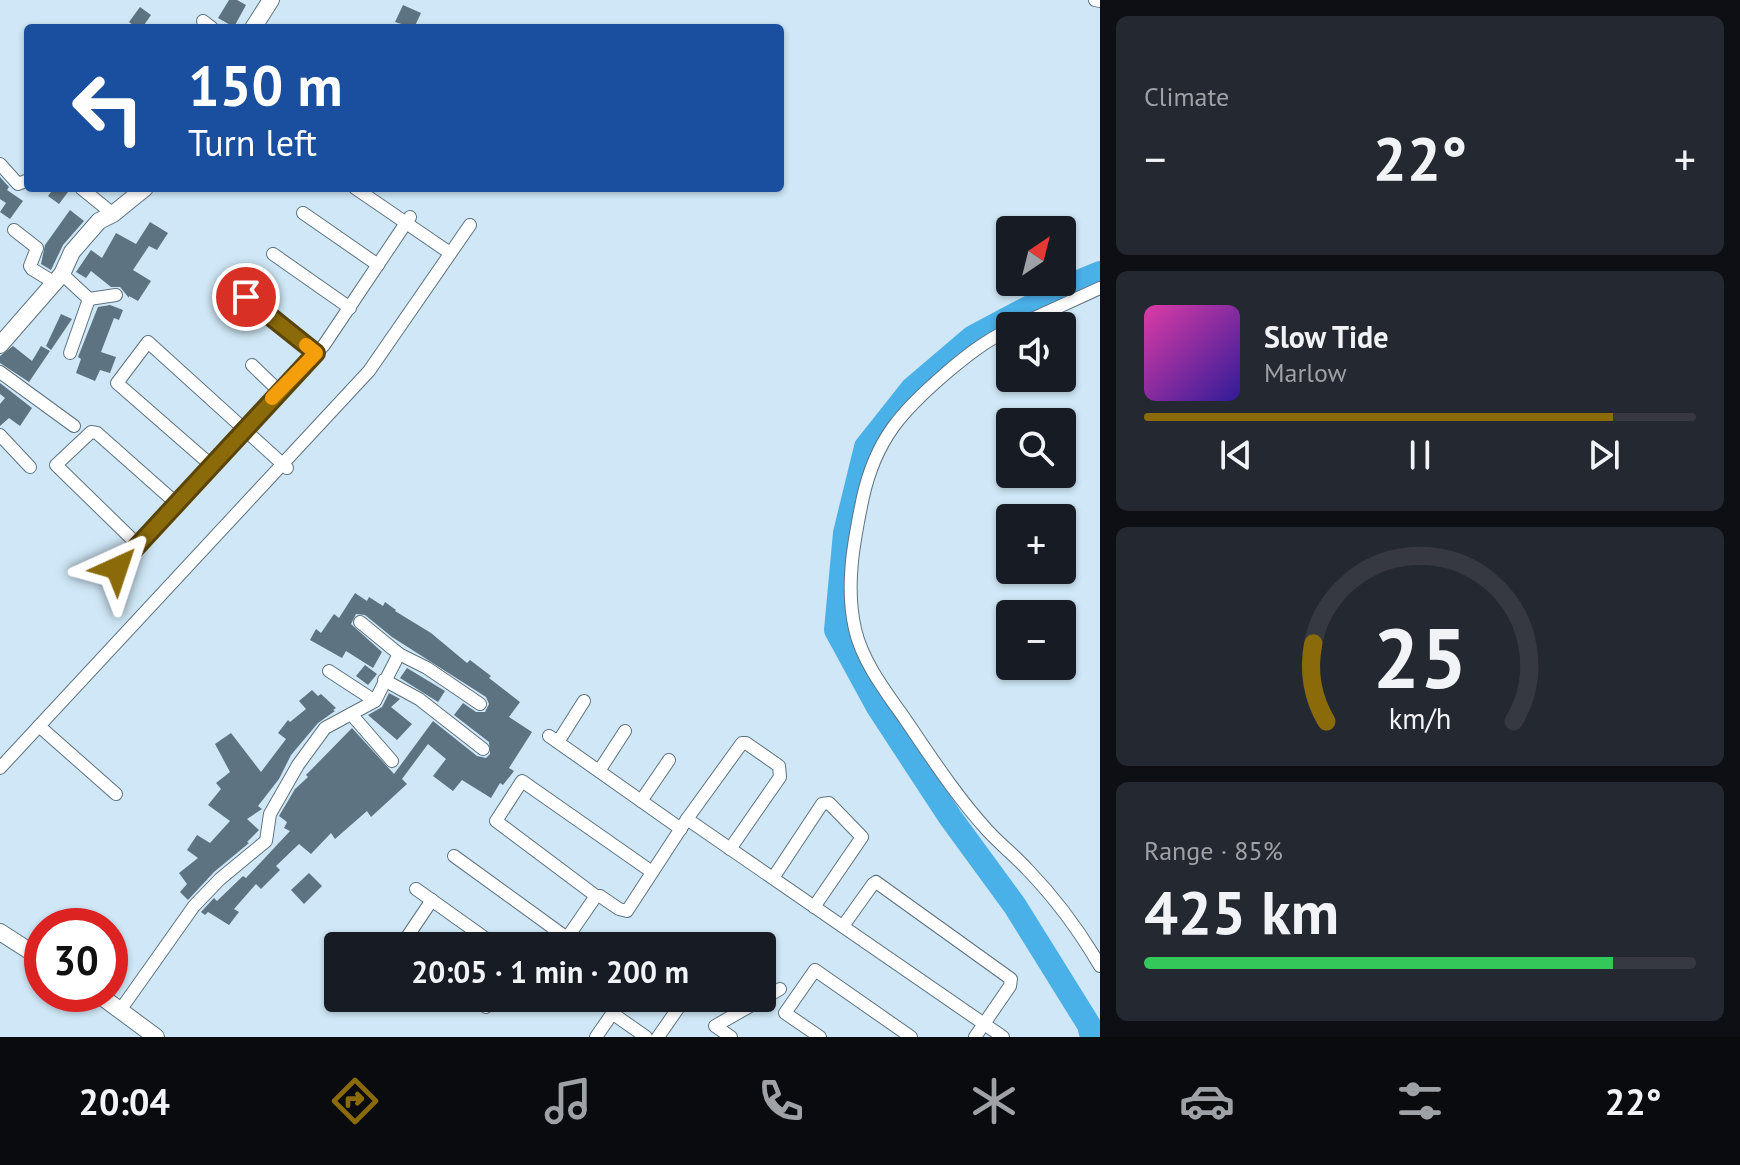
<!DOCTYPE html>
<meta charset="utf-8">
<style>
:root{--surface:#171b24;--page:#242831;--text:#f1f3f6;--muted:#9ea1a6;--line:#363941;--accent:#8b6a0a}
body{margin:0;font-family:"PT Sans",sans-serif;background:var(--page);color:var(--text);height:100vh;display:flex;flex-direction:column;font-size:30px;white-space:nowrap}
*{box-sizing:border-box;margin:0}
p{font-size:26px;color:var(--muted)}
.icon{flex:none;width:44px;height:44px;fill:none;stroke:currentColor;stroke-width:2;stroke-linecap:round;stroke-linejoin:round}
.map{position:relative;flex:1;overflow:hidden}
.panel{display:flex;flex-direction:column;gap:16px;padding:16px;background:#0d0f14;width:640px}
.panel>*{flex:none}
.guide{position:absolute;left:24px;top:24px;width:760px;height:168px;border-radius:8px;box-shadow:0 2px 6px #0004;background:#1a4fa0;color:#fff;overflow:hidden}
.needle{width:52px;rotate:35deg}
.buttons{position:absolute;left:996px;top:216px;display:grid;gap:16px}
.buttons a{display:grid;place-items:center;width:80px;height:80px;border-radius:8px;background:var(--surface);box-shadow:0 2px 6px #0004;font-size:40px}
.speed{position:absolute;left:24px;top:908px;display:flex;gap:16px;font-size:40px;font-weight:700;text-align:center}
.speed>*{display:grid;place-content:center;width:104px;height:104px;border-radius:50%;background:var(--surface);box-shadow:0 2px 6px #0004;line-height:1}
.speed .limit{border:12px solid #d22;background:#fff;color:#111}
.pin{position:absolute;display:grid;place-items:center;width:68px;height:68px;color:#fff;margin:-34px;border:4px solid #fff;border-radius:50%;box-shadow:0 2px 8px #0007}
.me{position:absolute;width:88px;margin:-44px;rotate:42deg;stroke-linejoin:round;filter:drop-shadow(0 0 6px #0008)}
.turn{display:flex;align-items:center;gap:28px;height:168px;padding:0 32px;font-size:36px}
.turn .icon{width:104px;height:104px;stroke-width:2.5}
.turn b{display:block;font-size:56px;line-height:68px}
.big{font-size:60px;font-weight:700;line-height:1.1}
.panel .card{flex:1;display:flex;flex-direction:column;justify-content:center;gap:12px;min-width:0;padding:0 28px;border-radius:12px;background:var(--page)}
.panel .dial{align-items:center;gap:0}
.dial svg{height:208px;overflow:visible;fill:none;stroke:var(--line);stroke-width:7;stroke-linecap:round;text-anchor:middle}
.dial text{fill:var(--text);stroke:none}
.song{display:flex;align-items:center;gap:24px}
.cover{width:96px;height:96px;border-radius:12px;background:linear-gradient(135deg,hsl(320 70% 55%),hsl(250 70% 35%))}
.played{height:8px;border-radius:4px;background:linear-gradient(90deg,var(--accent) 85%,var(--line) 85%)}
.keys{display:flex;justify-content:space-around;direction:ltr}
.heat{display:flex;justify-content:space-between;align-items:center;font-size:44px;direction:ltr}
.charge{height:12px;border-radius:6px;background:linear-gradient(90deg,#34c759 85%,var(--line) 0)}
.trip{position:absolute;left:324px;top:932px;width:452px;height:80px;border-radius:8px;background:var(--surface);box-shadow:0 2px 6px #0004;font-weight:700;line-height:80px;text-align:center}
.menu{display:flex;height:128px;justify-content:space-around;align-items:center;background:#090b0e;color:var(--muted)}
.menu .icon{width:56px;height:56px}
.menu .selected{color:var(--accent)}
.menu b{font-size:36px;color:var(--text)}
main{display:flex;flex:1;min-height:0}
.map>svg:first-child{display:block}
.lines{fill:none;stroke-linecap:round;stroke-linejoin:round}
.river{stroke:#4ab0e8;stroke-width:24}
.building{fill:#5e7381}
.minor-casing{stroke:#5e7380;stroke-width:14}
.tertiary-casing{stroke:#5e7380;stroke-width:18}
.minor{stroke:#fff;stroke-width:12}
.tertiary{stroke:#fff;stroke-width:16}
.route-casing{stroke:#5a4506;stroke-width:20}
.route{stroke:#8b6a0a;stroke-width:14}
.slow{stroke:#f59e0b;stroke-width:14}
</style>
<main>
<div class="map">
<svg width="1100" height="1037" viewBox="0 0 1100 1037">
<rect width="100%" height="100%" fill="#cfe7f6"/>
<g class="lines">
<!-- river -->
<path class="river" d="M 1092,1037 L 1089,1025 L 1015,906 L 950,817 L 878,707 L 836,630 L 845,533 L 866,447 L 912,389 L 973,337 L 1073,284 L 1100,273"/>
</g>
<!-- building -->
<g class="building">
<path d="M 229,0 L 237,0 L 246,5 L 234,27 L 218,18 Z"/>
<path d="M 403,5 L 421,13 L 414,28 L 395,22 Z"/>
<path d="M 140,7 L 151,15 L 142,28 L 137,28 L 129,22 Z"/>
<path d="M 0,177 L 9,187 L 7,190 L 23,201 L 10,219 L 0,212 L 6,203 L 0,199 Z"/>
<path d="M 54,188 L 71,188 L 59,204 L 48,196 Z"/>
<path d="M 70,210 L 84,221 L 63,245 L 51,270 L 41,264 L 45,245 Z"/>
<path d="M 150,222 L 168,233 L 157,250 L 149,246 L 133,270 L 151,281 L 138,301 L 129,296 L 129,298 L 120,287 L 111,287 L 91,271 L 86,278 L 76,272 L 91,250 L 102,258 L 116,233 L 136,244 Z"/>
<path d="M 110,305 L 123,310 L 119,320 L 114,318 L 101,352 L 116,357 L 110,373 L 100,370 L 95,381 L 76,373 L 81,359 L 78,357 L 98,307 Z"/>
<path d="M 61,314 L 72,319 L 51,350 L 46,346 Z"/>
<path d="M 13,346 L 32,361 L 41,346 L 50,351 L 29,382 L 0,363 L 0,356 Z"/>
<path d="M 0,383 L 32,408 L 20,426 L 9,418 L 0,426 L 0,404 L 5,398 L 0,394 Z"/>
<path d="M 355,593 L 367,601 L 369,597 L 383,606 L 385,602 L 396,610 L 395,611 L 431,633 L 467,663 L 470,660 L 491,676 L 489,678 L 520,702 L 509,717 L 532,732 L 509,768 L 514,771 L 503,785 L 500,783 L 491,798 L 462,780 L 453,791 L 433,776 L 446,759 L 428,744 L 402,779 L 407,784 L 371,817 L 367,811 L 335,839 L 331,833 L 311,854 L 299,844 L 276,866 L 280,870 L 261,889 L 256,884 L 234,909 L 239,912 L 229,925 L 208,912 L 205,915 L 201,912 L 214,898 L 217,901 L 243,876 L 246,878 L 290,831 L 284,828 L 287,822 L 279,816 L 295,789 L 308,777 L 306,775 L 352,728 L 394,774 L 433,721 L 477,756 L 486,758 L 490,754 L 489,742 L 454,715 L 463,703 L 476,712 L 485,712 L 489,704 L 486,697 L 392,637 L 365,615 L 356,614 L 351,624 L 382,652 L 373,668 L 346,651 L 342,658 L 310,640 L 316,629 L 321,633 L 334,614 L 339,618 Z"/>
<path d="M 365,665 L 377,674 L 368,685 L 356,676 Z"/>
<path d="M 407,668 L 445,691 L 438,702 L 400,678 Z"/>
<path d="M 312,690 L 318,696 L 321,694 L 336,708 L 333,710 L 335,711 L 318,723 L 291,755 L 279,779 L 258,806 L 262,809 L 247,819 L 259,830 L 247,842 L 249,843 L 214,872 L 188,900 L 180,892 L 187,884 L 179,873 L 198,858 L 187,850 L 197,835 L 210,843 L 230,821 L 208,805 L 221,789 L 216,783 L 230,772 L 215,744 L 231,733 L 261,772 L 286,739 L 278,733 L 288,720 L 290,722 L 306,709 L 299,701 Z"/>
<path d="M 389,693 L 400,699 L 391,707 L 412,724 L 397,740 L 368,715 L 382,707 Z"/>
<path d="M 309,873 L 322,886 L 304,904 L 291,890 Z"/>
</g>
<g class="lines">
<!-- minor casing -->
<g class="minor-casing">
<g id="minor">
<path d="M 1095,0 L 1100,1"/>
<path d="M 203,21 L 212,28"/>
<path d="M 0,164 L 18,184 L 28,180"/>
<path d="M 81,188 L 113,214"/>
<path d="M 355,188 L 450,253"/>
<path d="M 303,213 L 378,265"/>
<path d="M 14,230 L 37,248 L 30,266 L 32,269 L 55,283"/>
<path d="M 273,254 L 350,308"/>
<path d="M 62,274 L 89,299 L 70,353"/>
<path d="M 246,297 L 316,353"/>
<path d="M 89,299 L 116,295"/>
<path d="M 1017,326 L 1100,288"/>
<path d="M 1010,329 C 985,341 966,356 945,374 C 902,411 876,439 863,497 C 854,540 845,585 855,629 C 862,661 886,692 905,719 C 931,757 956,796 988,831 C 1000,844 1015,856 1027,869 C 1056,899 1079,930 1100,966"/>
<path d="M 252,365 L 279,391"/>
<path d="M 0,372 L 74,426"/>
<path d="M 0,435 L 30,467"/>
<path d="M 211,465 L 117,383 L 148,342 L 287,468"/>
<path d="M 138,545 L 56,465 L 91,432 L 97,433 L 176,503"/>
<path d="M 117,568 L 270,400 L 324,345 L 410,217"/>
<path d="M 360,622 L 399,654"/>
<path d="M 329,671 L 375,701"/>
<path d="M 384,680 L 419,699 L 483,749"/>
<path d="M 351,714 L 392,761"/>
<path d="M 39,726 L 116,794"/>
<path d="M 549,736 L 681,829"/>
<path d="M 558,742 L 584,701"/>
<path d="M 0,768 L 369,371 L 470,225"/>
<path d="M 599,771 L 625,731"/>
<path d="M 641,801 L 669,760"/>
<path d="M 687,819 L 1003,1037"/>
<path d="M 454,856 L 567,938"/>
<path d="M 773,878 L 822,804 L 829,803 L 862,837 L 814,907"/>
<path d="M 416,889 L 496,946"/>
<path d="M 596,896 L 496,821 L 522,781 L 652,872"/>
<path d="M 843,926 L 873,884 L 876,882 L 1011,979 L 1010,986 L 975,1037"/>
<path d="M 401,946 L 432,900"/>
<path d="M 558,946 L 567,938 L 596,896 L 600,896 L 619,909 L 627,911 L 687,819 L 742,743 L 746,743 L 779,766 L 780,777 L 730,849"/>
<path d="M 474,998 L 486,1007"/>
<path d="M 121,1009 L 194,906 L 220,879 L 266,841 L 270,814 L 298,765 L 325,728 L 375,701 L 399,654 L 427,668 L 480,704"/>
<path d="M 612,1013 L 646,1037"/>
<path d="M 596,1037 L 623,998"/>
<path d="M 658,1037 L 681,1004"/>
<path d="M 731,1037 L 715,1026 L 780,989"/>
<path d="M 820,1037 L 785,1013 L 815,970 L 911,1037"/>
</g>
</g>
<!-- tertiary casing -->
<g class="tertiary-casing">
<g id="tertiary">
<path d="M 253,28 L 271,0"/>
<path d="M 0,345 L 62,274 L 72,252 L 99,221 L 113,214 L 145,188"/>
<path d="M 0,932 L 42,959"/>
<path d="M 98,994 L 156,1037"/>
</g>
</g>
<!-- minor -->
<use href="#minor" class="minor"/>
<!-- tertiary -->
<use href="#tertiary" class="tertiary"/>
</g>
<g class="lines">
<!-- route casing -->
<g class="route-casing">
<path id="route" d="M 117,568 L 316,353 L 246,297"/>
</g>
<!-- route -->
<use href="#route" class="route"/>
<!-- slow -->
<path class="slow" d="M 272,398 L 316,353 L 306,345"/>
</g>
</svg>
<div class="buttons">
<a><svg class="needle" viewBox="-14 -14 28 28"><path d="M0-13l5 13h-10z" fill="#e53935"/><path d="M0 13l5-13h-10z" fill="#9ea1a6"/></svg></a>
<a><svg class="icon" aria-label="sound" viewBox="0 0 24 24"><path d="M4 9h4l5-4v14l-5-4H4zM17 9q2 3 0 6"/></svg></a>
<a><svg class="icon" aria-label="search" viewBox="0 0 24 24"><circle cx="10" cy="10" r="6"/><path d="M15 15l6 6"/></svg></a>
<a>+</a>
<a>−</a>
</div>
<div class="speed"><div class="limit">30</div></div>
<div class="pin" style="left:246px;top:297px;background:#d93025"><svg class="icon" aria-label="arrive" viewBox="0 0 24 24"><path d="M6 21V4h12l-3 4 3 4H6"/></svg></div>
<svg class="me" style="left:117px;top:568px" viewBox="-20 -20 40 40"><path d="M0-17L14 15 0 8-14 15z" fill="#8b6a0a" stroke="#fff" stroke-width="4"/></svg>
<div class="trip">20:05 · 1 min · 200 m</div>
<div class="guide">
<div class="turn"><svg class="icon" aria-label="left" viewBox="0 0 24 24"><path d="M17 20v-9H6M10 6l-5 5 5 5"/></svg><div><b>150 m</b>Turn left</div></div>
</div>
</div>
<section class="panel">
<div class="card"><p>Climate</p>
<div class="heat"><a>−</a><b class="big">22°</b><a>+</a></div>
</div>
<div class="card">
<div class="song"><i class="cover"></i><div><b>Slow Tide</b><p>Marlow</p></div></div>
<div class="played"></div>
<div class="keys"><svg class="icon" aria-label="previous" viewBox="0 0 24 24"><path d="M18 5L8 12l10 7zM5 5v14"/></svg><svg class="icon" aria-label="pause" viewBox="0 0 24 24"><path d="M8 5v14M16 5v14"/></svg><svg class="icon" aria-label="next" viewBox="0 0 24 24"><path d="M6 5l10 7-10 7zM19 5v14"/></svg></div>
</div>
<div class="card dial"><svg viewBox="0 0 100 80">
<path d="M14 69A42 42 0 1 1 86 69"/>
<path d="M14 69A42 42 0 0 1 9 39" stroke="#8b6a0a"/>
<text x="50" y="56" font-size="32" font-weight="700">25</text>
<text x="50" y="72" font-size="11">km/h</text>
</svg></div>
<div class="card"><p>Range · 85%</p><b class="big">425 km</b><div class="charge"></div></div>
</section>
</main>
<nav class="menu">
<b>20:04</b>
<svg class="icon selected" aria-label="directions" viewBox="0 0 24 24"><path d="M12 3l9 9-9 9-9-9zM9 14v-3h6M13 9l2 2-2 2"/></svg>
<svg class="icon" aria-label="music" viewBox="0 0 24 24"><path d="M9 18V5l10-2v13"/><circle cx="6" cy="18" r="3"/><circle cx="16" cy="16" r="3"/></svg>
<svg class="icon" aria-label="phone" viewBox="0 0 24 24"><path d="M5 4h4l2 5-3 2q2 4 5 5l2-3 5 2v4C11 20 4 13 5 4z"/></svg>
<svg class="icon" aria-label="climate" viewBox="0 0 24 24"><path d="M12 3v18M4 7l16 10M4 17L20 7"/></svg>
<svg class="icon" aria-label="car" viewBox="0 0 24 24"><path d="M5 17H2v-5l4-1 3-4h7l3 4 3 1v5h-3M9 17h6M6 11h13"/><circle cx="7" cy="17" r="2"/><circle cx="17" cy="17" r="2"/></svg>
<svg class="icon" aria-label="filters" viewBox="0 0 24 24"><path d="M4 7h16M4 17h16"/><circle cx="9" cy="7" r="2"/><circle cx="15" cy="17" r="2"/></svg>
<b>22°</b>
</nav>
